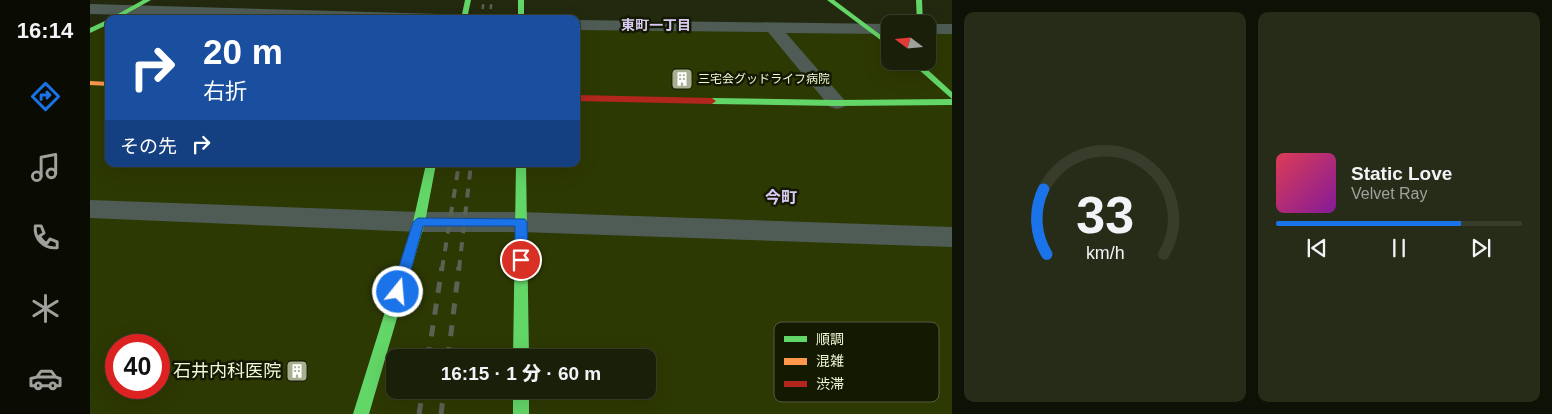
<!DOCTYPE html>
<html lang="ja">
<meta charset="utf-8">
<style>
:root{--surface:#1a1f0a;--page:#272c18;--text:#f1f3f6;--muted:#9fa29c;--line:#383d2b;--accent:#1a73e8}
body{margin:0;font-family:Helvetica,"Noto Sans JP",sans-serif;background:var(--page);color:var(--text);height:100vh;display:flex;flex-direction:column;font-size:19px;white-space:nowrap}
*{box-sizing:border-box;margin:0}
p{font-size:16px;color:var(--muted)}
.icon{flex:none;width:28px;height:28px;fill:none;stroke:currentColor;stroke-width:2;stroke-linecap:round;stroke-linejoin:round}
.map{position:relative;flex:1;overflow:hidden}
.side{display:flex;flex-direction:column;gap:12px;padding:12px;background:#0e1106;width:600px}
.side>*{flex:none}
.guide{position:absolute;left:15px;top:15px;width:475px;height:152px;border-radius:10px;box-shadow:0 5px 20px #0002,0 0 0 1px var(--line);background:#1a4fa0;color:#fff;overflow:hidden}
.needle{width:32px;rotate:286deg}
.buttons{position:absolute;left:791px;top:15px;display:grid;gap:10px}
.buttons a{display:grid;place-items:center;width:55px;height:55px;border-radius:10px;background:var(--surface);box-shadow:0 5px 20px #0002,0 0 0 1px var(--line);font-size:25px}
.speed{position:absolute;left:15px;top:334px;display:flex;gap:10px;font-size:25px;font-weight:700;text-align:center}
.speed>*{display:grid;place-content:center;width:65px;height:65px;border-radius:50%;background:var(--surface);box-shadow:0 5px 20px #0002,0 0 0 1px var(--line);line-height:1}
.speed .limit{border:8px solid #d22;background:#fff;color:#111}
.pin{position:absolute;display:grid;place-items:center;width:42px;height:42px;color:#fff;margin:-21px;border:2px solid #fff;border-radius:50%;box-shadow:0 1px 5px #0007}
.me{position:absolute;width:55px;margin:-28px;rotate:17deg;stroke-linejoin:round;filter:drop-shadow(0 0 4px #0008)}
.turn{display:flex;align-items:center;gap:18px;height:105px;padding:0 15px;font-size:22px}
.turn .icon{width:65px;height:65px;stroke-width:2.5}
.turn b{display:block;font-size:35px;line-height:42px}
.then{display:flex;align-items:center;height:48px;padding:0 15px;background:#0003;gap:10px;font-size:19px}
.side .widget{flex:1;display:flex;flex-direction:column;justify-content:center;gap:8px;min-width:0;padding:0 18px;border-radius:10px;background:var(--page)}
.side .dial{align-items:center;gap:0}
.dial svg{height:130px;overflow:visible;fill:none;stroke:var(--line);stroke-width:7;stroke-linecap:round;text-anchor:middle}
.dial text{fill:var(--text);stroke:none}
.song{display:flex;align-items:center;gap:15px}
.cover{width:60px;height:60px;border-radius:8px;background:linear-gradient(135deg,hsl(350 70% 55%),hsl(290 70% 35%))}
.played{height:5px;border-radius:2px;background:linear-gradient(90deg,var(--accent) 75%,var(--line) 75%)}
.keys{display:flex;justify-content:space-around;direction:ltr}
.side .tiles{flex:1;display:grid;gap:12px;grid-template-columns:repeat(2,1fr)}
.trip{position:absolute;left:296px;top:349px;width:270px;height:50px;border-radius:10px;background:var(--surface);box-shadow:0 5px 20px #0002,0 0 0 1px var(--line);font-weight:800;line-height:50px;text-align:center}
main{display:flex;flex:1;min-height:0}
.tab-bar{display:flex;flex-direction:column;width:90px;justify-content:space-around;align-items:center;background:#0a0c04;color:var(--muted)}
.tab-bar .icon{width:35px;height:35px}
.tab-bar .selected{color:var(--accent)}
.tab-bar b{font-size:22px;color:var(--text)}
.map>svg:first-child{display:block}
.built{fill:#2d3903;fill-rule:evenodd}
.lines{fill:none;stroke-linecap:round;stroke-linejoin:round}
.street{fill:#4f5c55;fill-rule:evenodd}
.fast{fill:#63d668;fill-rule:evenodd}
.slow{fill:#ff974d;fill-rule:evenodd}
.jam{fill:#b3261e;fill-rule:evenodd}
.rail-far2{stroke:#5a6254;stroke-width:2.5;stroke-dasharray:5 5;stroke-linecap:butt}
.rail-far1{stroke:#5a6254;stroke-width:4;stroke-dasharray:9 9;stroke-linecap:butt}
.rail{stroke:#5a6254;stroke-width:5;stroke-dasharray:11 11;stroke-linecap:butt}
.route{fill:#1a73e8;stroke:#114b97}
.labels{text-anchor:middle;dominant-baseline:central;stroke-width:5;stroke-linejoin:round;paint-order:stroke}
.far-poi-label{font-size:12px;fill:#edf8d7;stroke:#141a02;text-anchor:start}
.far-neighbourhood-label{font-size:14px;font-weight:bold;fill:#dacaf5;stroke:#141a02}
.neighbourhood-label{font-size:16px;font-weight:bold;fill:#dacaf5;stroke:#141a02}
.near-poi-label{font-size:18px;fill:#edf8d7;stroke:#141a02;text-anchor:end}
.key{fill:#141a02;stroke:#555d42;stroke-width:1}
.key-label{font-size:14px;fill:#edf8d7}
</style>
<main>
<nav class="tab-bar">
<b>16:14</b>
<svg class="icon selected" aria-label="directions" viewBox="0 0 24 24"><path d="M12 3l9 9-9 9-9-9zM9 14v-3h6M13 9l2 2-2 2"/></svg>
<svg class="icon" aria-label="music" viewBox="0 0 24 24"><path d="M9 18V5l10-2v13"/><circle cx="6" cy="18" r="3"/><circle cx="16" cy="16" r="3"/></svg>
<svg class="icon" aria-label="phone" viewBox="0 0 24 24"><path d="M5 4h4l2 5-3 2q2 4 5 5l2-3 5 2v4C11 20 4 13 5 4z"/></svg>
<svg class="icon" aria-label="climate" viewBox="0 0 24 24"><path d="M12 3v18M4 7l16 10M4 17L20 7"/></svg>
<svg class="icon" aria-label="car" viewBox="0 0 24 24"><path d="M5 17H2v-5l4-1 3-4h7l3 4 3 1v5h-3M9 17h6M6 11h13"/><circle cx="7" cy="17" r="2"/><circle cx="17" cy="17" r="2"/></svg>
</nav>
<div class="map">
<svg width="862" height="414" viewBox="0 0 862 414">
<rect width="100%" height="100%" fill="#23290e"/>
<!-- built -->
<path class="built" d="M 19,20 L 19,164 L 486,164 L 486,22 L 800,26 L 800,61 L 838,61 L 838,27 L 862,27 L 862,414 L 0,414 L 0,30 ZM 26,345 L 69,345 L 69,388 L 26,388 ZM 305,358 L 558,358 L 558,390 L 305,390 Z"/>
<g class="lines">
<!-- street -->
<g class="street">
<path d="M 0,4 L 352,14 L 358,16 L 360,19 L 180,19 L 0,14 Z"/>
<path d="M 486,20 L 800,24 L 800,34 L 696,33 L 757,103 L 754,107 L 747,109 L 740,107 L 678,32 L 486,30 Z"/>
<rect x="838" y="24" width="24" height="10"/>
<path d="M 0,200 L 329,212 L 431,212 L 862,227 L 862,247 L 431,232 L 329,232 L 0,218 Z"/>
</g>
<!-- fast -->
<g class="fast">
<path d="M 53,0 L 61,0 L 27,19 L 19,19 Z"/>
<path d="M 375,0 L 381,0 L 377,19 L 371,19 Z"/>
<rect x="428" y="0" width="6" height="19"/>
<path d="M 737,0 L 744,0 L 800,42 L 800,47 Z"/>
<path d="M 826,0 L 832,0 L 833,24 L 827,24 Z"/>
<path d="M 19,19 L 19,24 L 0,33 L 0,28 Z"/>
<path d="M 819,61 L 828,61 L 862,92 L 862,105 L 747,106 L 622,104 L 618,101 L 622,98 L 747,100 L 862,99 Z"/>
<path d="M 336,164 L 346,164 L 335,222 L 279,414 L 263,414 L 323,222 Z"/>
<path d="M 426,164 L 436,164 L 439,358 L 423,358 Z"/>
<rect x="423" y="390" width="16" height="24"/>
</g>
<!-- slow -->
<path class="slow" d="M 0,81 L 19,82 L 19,86 L 0,85 Z"/>
<!-- jam -->
<path class="jam" d="M 486,95 L 622,98 L 626,101 L 622,104 L 486,101 Z"/>
<!-- rail-far2 -->
<g class="rail-far2">
<path d="M 391,19 L 394,0"/>
<path d="M 399,19 L 402,0"/>
</g>
<!-- rail-far1 -->
<g class="rail-far1">
<path d="M 352,269 L 369,164"/>
<path d="M 369,269 L 381,164"/>
</g>
<!-- rail -->
<g class="rail">
<path d="M 338,358 L 352,267"/>
<path d="M 358,358 L 369,267"/>
<path d="M 329,414 L 333,390"/>
<path d="M 351,414 L 354,390"/>
</g>
</g>
<!-- route -->
<path class="route" d="M 328,218 L 435,219 L 437,222 L 438,260 L 436,264 L 427,264 L 425,260 L 425,226 L 333,226 L 315,292 L 313,296 L 308,297 L 303,296 L 301,292 L 323,222 Z"/>
<!-- icons -->
<defs>
<g id="building-square" transform="scale(1.125)"><rect x="-9" y="-9" width="18" height="18" rx="4" fill="#a6b091" stroke="#141a02"/><path d="M-4-6H4V6H1V3H-1V6H-4ZM-2.5-4.3h1.7v1.8h-1.7ZM.8-4.3h1.7v1.8H.8ZM-2.5-1h1.7V.8h-1.7ZM.8-1h1.7V.8H.8Z" fill="#fff"/></g>
</defs>
<g fill-rule="evenodd">
<use href="#building-square" x="592" y="79"/>
<use href="#building-square" x="207" y="371"/>
</g>
<g class="labels">
<!-- far-poi labels -->
<g class="far-poi-label">
<text x="608" y="79">三宅会グッドライフ病院</text>
</g>
<!-- far-neighbourhood labels -->
<g class="far-neighbourhood-label">
<text x="566" y="25">東町一丁目</text>
</g>
<!-- neighbourhood labels -->
<g class="neighbourhood-label">
<text x="691" y="197">今町</text>
</g>
<!-- near-poi labels -->
<g class="near-poi-label">
<text x="191" y="371">石井内科医院</text>
</g>
</g>
<!-- legend -->
<rect x="684" y="322" width="165" height="80" rx="8" class="key"/>
<rect x="694" y="336" width="23" height="6" fill="#63d668"/>
<rect x="694" y="358" width="23" height="7" fill="#ff974d"/>
<rect x="694" y="381" width="23" height="6" fill="#b3261e"/>
<g class="key-label">
<text x="726" y="344">順調</text>
<text x="726" y="366">混雑</text>
<text x="726" y="389">渋滞</text>
</g>
</svg>
<div class="buttons">
<a><svg class="needle" viewBox="-14 -14 28 28"><path d="M0-13l5 13h-10z" fill="#e53935"/><path d="M0 13l5-13h-10z" fill="#9fa29c"/></svg></a>
</div>
<div class="speed"><div class="limit">40</div></div>
<div class="pin" style="left:431px;top:260px;background:#d93025"><svg class="icon" aria-label="arrive" viewBox="0 0 24 24"><path d="M6 21V4h12l-3 4 3 4H6"/></svg></div>
<svg class="me" style="left:308px;top:292px" viewBox="-20 -20 40 40"><circle r="17" fill="#1a73e8" stroke="#fff" stroke-width="3"/><path d="M0-11L8 9 0 5-8 9z" fill="#fff"/></svg>
<div class="trip">16:15 · 1 分 · 60 m</div>
<div class="guide">
<div class="turn"><svg class="icon" aria-label="right" viewBox="0 0 24 24"><path d="M7 20v-9h11M14 6l5 5-5 5"/></svg><div><b>20 m</b>右折</div></div>
<div class="then">その先<svg class="icon" aria-label="right" viewBox="0 0 24 24"><path d="M7 20v-9h11M14 6l5 5-5 5"/></svg></div>
</div>
</div>
<section class="side">
<div class="tiles">
<div class="widget dial"><svg viewBox="0 0 100 80">
<path d="M14 69A42 42 0 1 1 86 69"/>
<path d="M14 69A42 42 0 0 1 12 29" stroke="#1a73e8"/>
<text x="50" y="56" font-size="32" font-weight="700">33</text>
<text x="50" y="72" font-size="11">km/h</text>
</svg></div>
<div class="widget">
<div class="song"><i class="cover"></i><div><b>Static Love</b><p>Velvet Ray</p></div></div>
<div class="played"></div>
<div class="keys"><svg class="icon" aria-label="previous" viewBox="0 0 24 24"><path d="M18 5L8 12l10 7zM5 5v14"/></svg><svg class="icon" aria-label="pause" viewBox="0 0 24 24"><path d="M8 5v14M16 5v14"/></svg><svg class="icon" aria-label="next" viewBox="0 0 24 24"><path d="M6 5l10 7-10 7zM19 5v14"/></svg></div>
</div>
</div>
</section>
</main>
